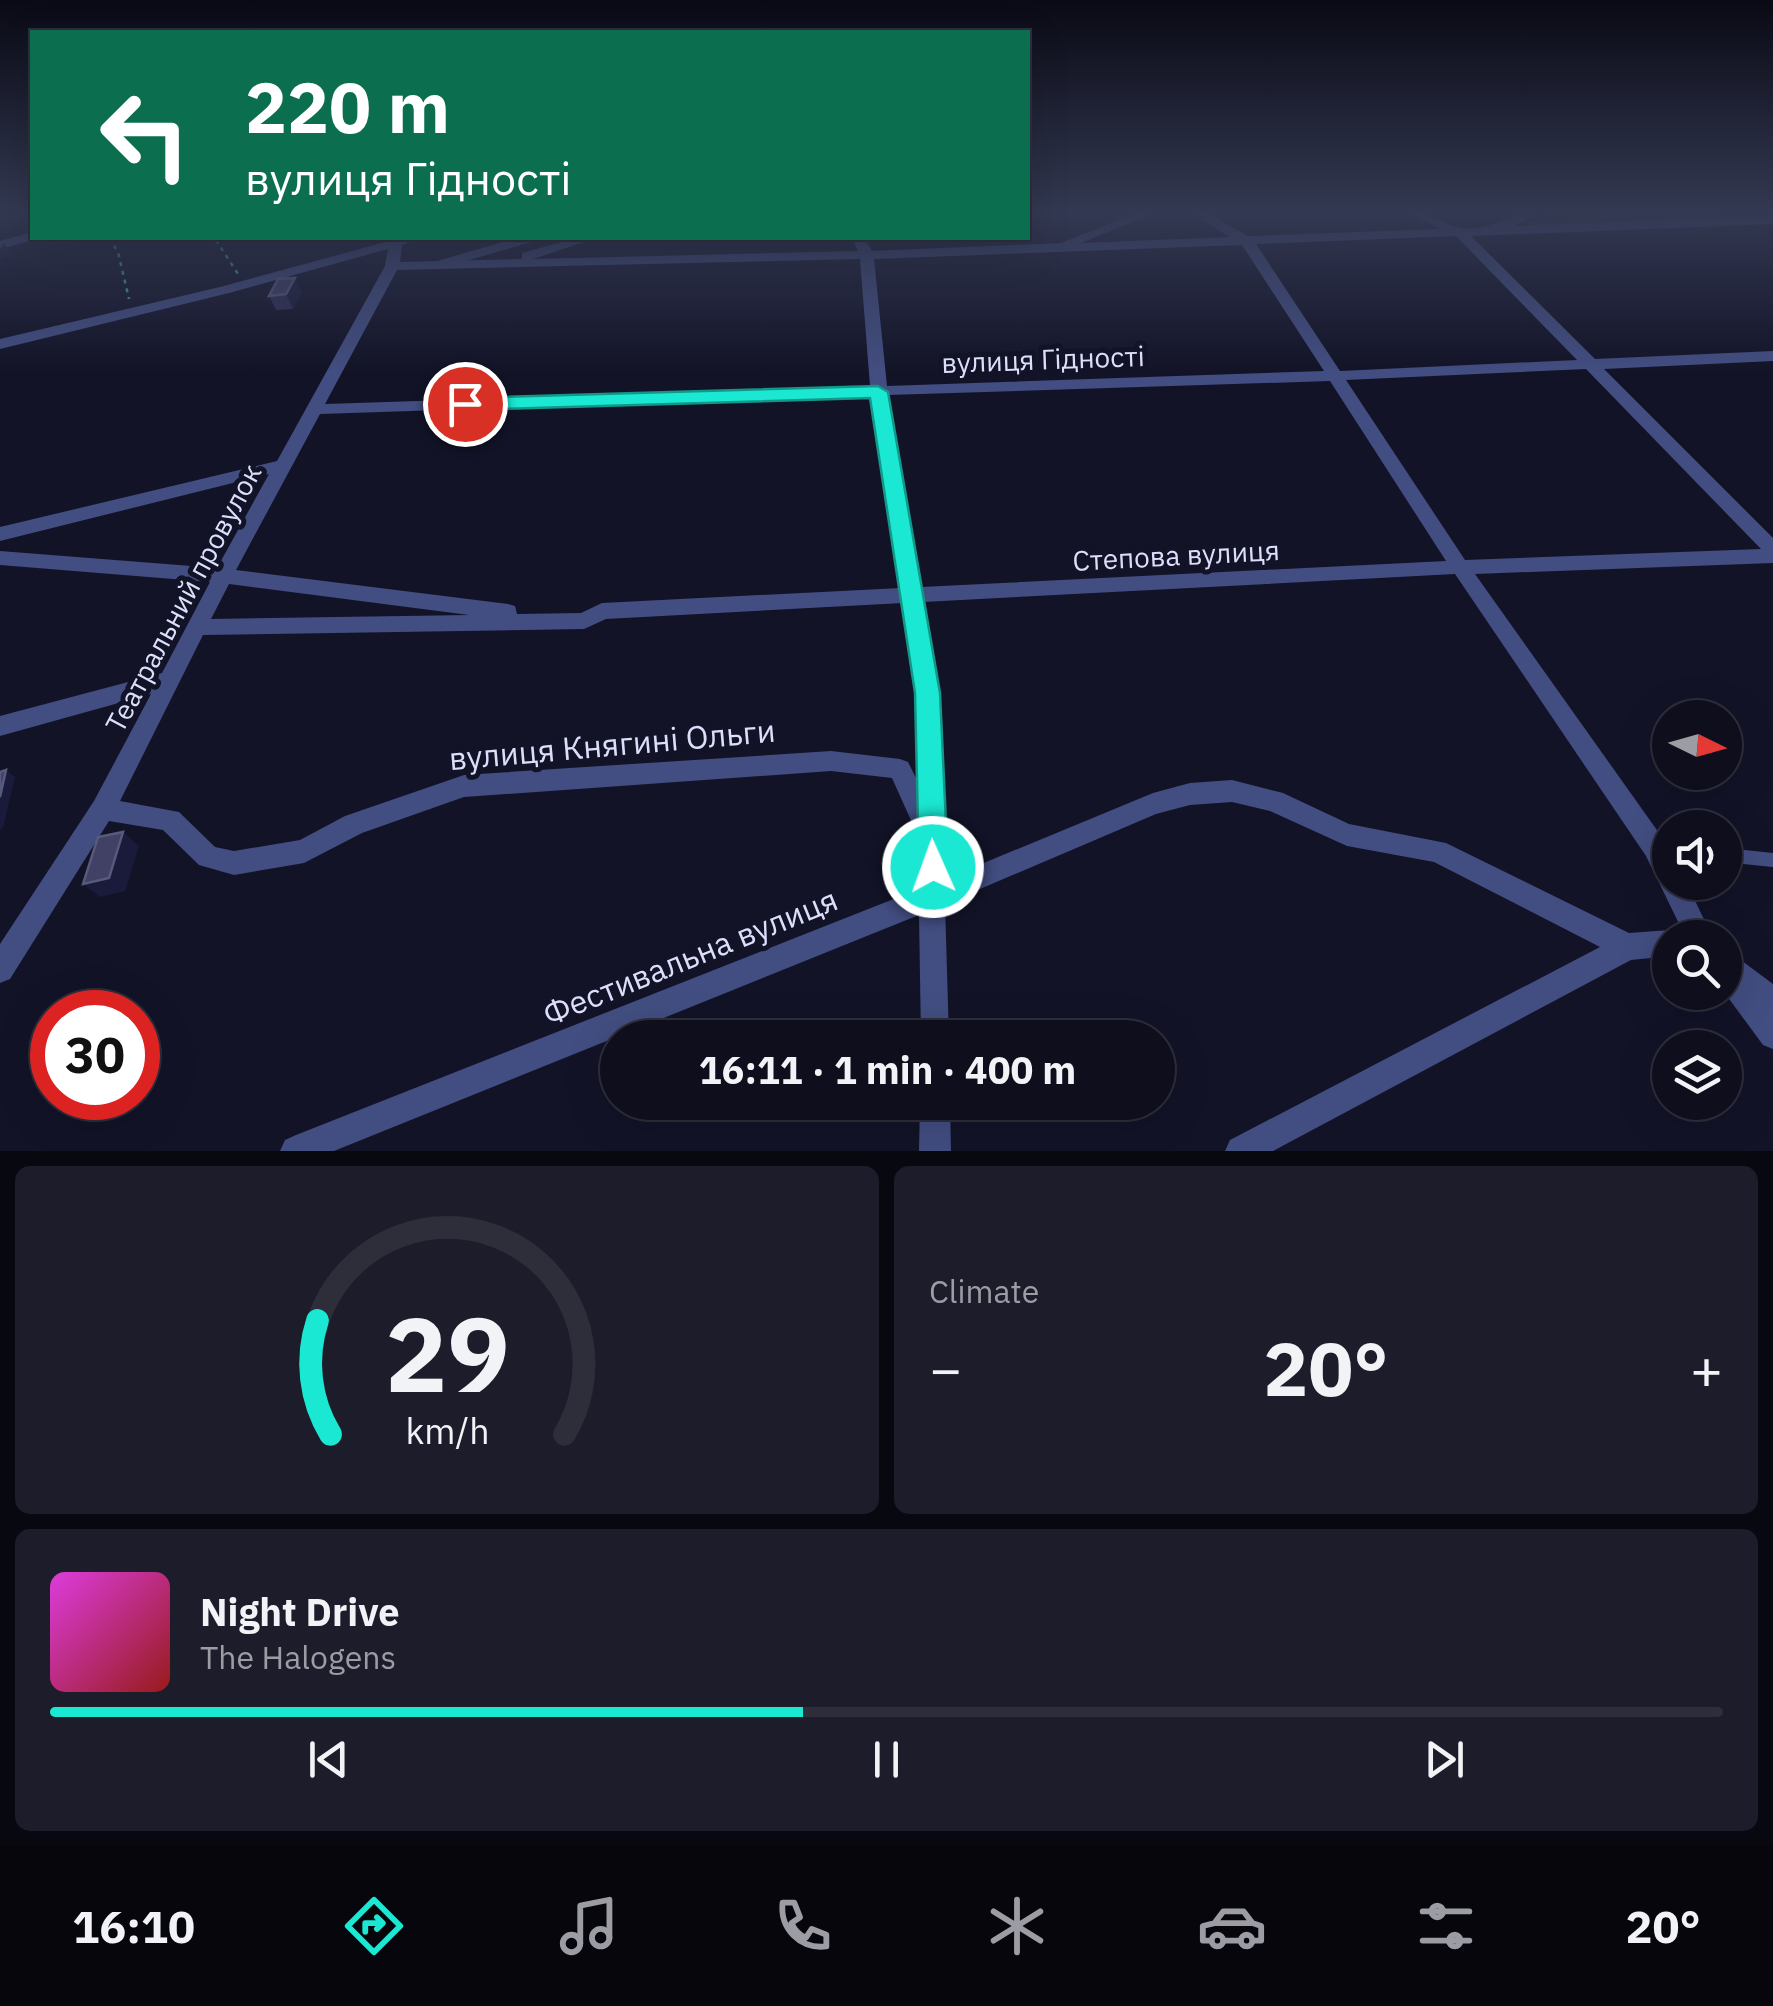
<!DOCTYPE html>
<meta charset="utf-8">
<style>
:root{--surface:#0e0e1d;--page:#1c1c2a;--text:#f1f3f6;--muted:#9b9ca4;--line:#2e2e3b;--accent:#1be8d2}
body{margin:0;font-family:"IBM Plex Sans",sans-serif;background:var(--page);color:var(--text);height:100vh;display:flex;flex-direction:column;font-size:38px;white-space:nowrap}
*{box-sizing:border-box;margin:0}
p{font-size:32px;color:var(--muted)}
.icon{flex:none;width:55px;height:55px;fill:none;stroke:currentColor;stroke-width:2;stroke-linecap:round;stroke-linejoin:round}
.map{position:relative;height:1151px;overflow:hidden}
.details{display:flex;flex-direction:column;gap:15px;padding:15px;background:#080810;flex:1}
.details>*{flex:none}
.guide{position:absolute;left:30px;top:30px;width:1000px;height:210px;border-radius:0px;box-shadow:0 10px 40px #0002,0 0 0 2px var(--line);background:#0b6e4f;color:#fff;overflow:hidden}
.needle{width:65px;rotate:95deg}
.fabs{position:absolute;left:1652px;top:700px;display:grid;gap:20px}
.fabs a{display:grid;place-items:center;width:90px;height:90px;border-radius:50%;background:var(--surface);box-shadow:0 10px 40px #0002,0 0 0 2px var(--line);font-size:50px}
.speed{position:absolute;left:30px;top:990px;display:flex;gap:20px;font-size:50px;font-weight:700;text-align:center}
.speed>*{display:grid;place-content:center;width:130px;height:130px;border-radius:50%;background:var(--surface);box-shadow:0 10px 40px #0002,0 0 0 2px var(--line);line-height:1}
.speed .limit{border:15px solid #d22;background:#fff;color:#111}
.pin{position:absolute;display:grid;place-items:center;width:85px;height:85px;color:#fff;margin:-42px;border:5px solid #fff;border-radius:50%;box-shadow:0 2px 10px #0007}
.me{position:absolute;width:110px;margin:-55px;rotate:358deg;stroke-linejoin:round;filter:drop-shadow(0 0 8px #0008)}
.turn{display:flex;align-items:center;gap:35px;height:210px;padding:0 50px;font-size:45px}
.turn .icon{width:130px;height:130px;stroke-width:2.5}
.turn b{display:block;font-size:70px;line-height:85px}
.big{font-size:75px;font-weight:700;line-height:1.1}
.details .card{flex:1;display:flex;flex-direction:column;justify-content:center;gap:15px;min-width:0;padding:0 35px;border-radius:15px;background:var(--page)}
.details .dial{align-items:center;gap:0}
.dial svg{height:260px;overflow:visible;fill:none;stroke:var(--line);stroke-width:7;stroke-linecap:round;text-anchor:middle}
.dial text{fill:var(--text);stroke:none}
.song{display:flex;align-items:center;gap:30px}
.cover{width:120px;height:120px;border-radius:15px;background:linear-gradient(135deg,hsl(300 70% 55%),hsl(0 70% 35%))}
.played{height:10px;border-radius:5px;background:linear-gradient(90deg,var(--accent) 45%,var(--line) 45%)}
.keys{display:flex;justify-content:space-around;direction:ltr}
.heat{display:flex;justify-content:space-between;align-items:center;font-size:55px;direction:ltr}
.details .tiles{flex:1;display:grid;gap:15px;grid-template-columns:1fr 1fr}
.card:last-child{grid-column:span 2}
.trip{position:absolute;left:600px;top:1020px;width:575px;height:100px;border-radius:50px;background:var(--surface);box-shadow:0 10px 40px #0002,0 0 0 2px var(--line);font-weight:700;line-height:100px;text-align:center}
.tab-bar{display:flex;height:160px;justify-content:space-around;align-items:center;background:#06060c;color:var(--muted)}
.tab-bar .icon{width:70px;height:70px}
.tab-bar .current{color:var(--accent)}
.tab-bar b{font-size:45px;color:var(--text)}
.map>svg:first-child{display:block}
.green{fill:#16302a}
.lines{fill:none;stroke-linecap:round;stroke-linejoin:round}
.path{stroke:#3dae90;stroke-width:2.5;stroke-dasharray:4 5;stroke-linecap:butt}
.service-far1{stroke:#424d81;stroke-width:8}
.service{stroke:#424d81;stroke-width:14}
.minor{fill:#424d81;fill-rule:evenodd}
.wall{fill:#2d2e53}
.shaded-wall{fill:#1a1b3a}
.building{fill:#404165;stroke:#585a7c;stroke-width:2.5}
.route{fill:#1be8d2;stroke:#129788;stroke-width:2.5}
.labels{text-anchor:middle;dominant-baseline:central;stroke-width:10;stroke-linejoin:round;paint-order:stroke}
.street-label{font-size:28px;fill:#dcdffb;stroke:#121327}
.near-street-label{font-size:32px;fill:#dcdffb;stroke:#121327}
</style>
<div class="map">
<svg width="1773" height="1151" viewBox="0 0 1773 1151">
<rect width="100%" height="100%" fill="#121327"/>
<!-- green -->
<path class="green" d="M 1555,212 L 1706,212 L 1736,222 L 1514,229 Z"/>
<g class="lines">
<!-- path -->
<g class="path">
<path d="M 109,238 L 118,252 L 129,299"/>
<path d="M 216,240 L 238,274"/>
</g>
<!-- service-far1 -->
<path class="service-far1" d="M 441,264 L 531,238"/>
<!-- service -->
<path class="service" d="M 1725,855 L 1773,860"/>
<!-- minor -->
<g class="minor">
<path d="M 1138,212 L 1156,212 L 1081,243 L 1230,237 L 1190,212 L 1205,212 L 1248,236 L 1440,229 L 1409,212 C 1432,212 1442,225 1462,228 C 1492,232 1512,211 1541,212 L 1514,226 L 1773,216 L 1773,224 L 1471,236 L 1595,359 L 1773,351 L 1773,361 L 1604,369 L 1773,538 L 1773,563 L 1475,574 L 1664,840 L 1670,852 L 1670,882 L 1686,882 L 1713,938 L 1686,938 L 1646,856 L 1455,574 L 923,602 L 939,693 L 945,879 L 1153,793 L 1190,783 L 1232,780 L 1283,793 L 1349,824 L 1446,843 L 1629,933 L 1670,930 L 1680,934 L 1681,938 L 1670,938 L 1670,956 L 1631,960 L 1273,1151 L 1225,1151 L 1230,1140 L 1600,947 L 1434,862 L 1347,846 L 1270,811 L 1232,802 L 1190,805 L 1156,814 L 945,904 L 949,1038 L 921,1038 L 919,915 L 334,1151 L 280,1151 L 285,1140 L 296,1135 L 919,889 L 918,836 L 892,778 L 831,771 L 464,797 L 362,833 L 304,863 L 234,875 L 199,865 L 163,830 L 109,821 L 10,979 L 0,983 L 0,944 L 94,801 L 151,694 L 0,736 L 0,716 L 162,673 L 210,582 L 0,565 L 0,551 L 217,568 L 269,474 L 0,541 L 0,527 L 277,461 L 385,266 L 388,249 L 229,293 L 0,349 L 0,339 L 220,287 L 400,238 L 420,238 L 402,245 L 400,262 L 522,259 L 522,253 L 576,238 L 596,238 L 533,259 L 858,251 L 852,238 L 864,238 L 872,251 L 1061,243 ZM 1456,236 L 1577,360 L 1340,371 L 1256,244 ZM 1242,245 L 1324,371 L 887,386 L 874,259 ZM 860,259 L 870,386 L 325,404 L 397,270 ZM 1586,369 L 1761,549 L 1465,560 L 1346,380 ZM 1330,381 L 1446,561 L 921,587 L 888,395 ZM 871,396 L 901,588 L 602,603 L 581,613 L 517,614 L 515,606 L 508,604 L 236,570 L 320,414 ZM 229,584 L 469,615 L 211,619 ZM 903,603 L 917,693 L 918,782 L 908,762 L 900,759 L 831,751 L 464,775 L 345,816 L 300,840 L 234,851 L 215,847 L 179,812 L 120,801 L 203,635 L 584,629 L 606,619 Z"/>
<path d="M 32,232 L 32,238 L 37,239 L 0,249 L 0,241 Z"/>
<path d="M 1734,955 L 1773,984 L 1773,1049 L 1763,1045 L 1724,992 L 1725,957 Z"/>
<path d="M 920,1102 L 950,1102 L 951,1151 L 919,1151 Z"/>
</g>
</g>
<!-- wall -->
<path class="wall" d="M 302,292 L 293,309 L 276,310 L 269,296 Z"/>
<!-- shaded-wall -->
<g class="shaded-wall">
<path d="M 46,238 L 67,238 L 48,246 L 43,239 Z"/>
<path d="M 4,243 L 11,256 L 0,259 L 0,250 Z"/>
<path d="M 295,278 L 302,292 L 293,309 L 286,294 Z"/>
<path d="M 6,770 L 15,777 L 3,828 L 0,829 L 0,797 Z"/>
<path d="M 123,832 L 139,846 L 125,891 L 100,897 L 83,884 Z"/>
</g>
<!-- building -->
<g class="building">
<path d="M 295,278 L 286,294 L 269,296 L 278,279 Z"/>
<path d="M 6,770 L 0,797 L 0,772 Z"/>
<path d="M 123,832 L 109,878 L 83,884 L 98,837 Z"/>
</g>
<!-- sky -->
<linearGradient id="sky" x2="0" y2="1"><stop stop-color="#0a0a15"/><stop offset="0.57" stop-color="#333952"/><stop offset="1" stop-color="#333952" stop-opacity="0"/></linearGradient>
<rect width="1773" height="373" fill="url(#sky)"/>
<!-- route -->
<path class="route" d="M 878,386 L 888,392 L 940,693 L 948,867 L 944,877 L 933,881 L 923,877 L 919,867 L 915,693 L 870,398 L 465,410 L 456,404 L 465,398 Z"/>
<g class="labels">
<!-- street labels -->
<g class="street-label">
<text transform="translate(1043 359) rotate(-2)">вулиця Гідності</text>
<text transform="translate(1176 555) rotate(-3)">Степова вулиця</text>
<text transform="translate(183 598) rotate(-62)">Театральний провулок</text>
</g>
<!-- near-street labels -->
<g class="near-street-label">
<text transform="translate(612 744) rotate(-5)">вулиця Княгині Ольги</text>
<text transform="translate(690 956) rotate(-22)">Фестивальна вулиця</text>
</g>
</g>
</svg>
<div class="fabs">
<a><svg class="needle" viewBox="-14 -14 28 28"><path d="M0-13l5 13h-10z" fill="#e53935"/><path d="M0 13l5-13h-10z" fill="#9b9ca4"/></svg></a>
<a><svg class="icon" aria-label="sound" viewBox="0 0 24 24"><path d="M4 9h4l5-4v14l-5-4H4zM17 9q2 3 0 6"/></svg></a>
<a><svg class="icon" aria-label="search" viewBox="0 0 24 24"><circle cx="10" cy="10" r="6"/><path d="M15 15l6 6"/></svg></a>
<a><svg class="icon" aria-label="layers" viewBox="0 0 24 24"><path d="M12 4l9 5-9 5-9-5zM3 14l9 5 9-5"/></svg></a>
</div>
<div class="speed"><div class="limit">30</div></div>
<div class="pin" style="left:465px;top:404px;background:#d93025"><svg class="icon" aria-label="arrive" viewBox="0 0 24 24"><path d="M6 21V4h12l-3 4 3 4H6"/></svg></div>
<svg class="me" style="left:933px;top:867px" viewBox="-20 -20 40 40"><circle r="17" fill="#1be8d2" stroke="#fff" stroke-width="3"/><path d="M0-11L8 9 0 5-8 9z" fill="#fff"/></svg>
<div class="trip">16:11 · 1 min · 400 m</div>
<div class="guide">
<div class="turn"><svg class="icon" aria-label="left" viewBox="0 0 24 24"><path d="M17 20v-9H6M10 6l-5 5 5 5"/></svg><div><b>220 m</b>вулиця Гідності</div></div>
</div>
</div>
<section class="details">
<div class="tiles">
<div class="card dial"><svg viewBox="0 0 100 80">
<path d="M14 69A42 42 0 1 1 86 69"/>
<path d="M14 69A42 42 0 0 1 10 34" stroke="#1be8d2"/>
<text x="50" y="56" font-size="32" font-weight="700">29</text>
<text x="50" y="72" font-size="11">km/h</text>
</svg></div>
<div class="card"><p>Climate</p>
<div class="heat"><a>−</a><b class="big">20°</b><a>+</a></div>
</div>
<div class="card">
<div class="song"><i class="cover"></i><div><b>Night Drive</b><p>The Halogens</p></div></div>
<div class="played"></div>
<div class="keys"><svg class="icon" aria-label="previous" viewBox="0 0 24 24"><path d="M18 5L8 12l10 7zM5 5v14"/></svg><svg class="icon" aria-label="pause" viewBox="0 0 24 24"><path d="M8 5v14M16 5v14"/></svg><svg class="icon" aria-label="next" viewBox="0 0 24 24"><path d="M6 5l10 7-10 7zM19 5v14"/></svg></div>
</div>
</div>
</section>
<nav class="tab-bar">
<b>16:10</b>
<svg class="icon current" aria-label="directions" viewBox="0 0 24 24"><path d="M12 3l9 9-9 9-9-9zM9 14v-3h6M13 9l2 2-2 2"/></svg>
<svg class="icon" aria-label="music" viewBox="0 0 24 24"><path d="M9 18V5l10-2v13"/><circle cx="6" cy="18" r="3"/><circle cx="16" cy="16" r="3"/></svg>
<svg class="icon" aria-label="phone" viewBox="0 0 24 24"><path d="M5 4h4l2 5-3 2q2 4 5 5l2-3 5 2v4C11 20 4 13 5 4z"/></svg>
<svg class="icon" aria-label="climate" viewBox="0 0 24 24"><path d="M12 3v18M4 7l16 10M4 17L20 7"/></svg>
<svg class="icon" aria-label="car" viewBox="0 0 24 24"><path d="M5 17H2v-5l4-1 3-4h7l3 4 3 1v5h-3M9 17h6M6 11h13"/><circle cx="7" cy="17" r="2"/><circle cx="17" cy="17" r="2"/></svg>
<svg class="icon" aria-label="filters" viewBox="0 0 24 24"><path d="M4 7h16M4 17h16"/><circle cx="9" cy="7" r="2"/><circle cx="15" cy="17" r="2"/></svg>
<b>20°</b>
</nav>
